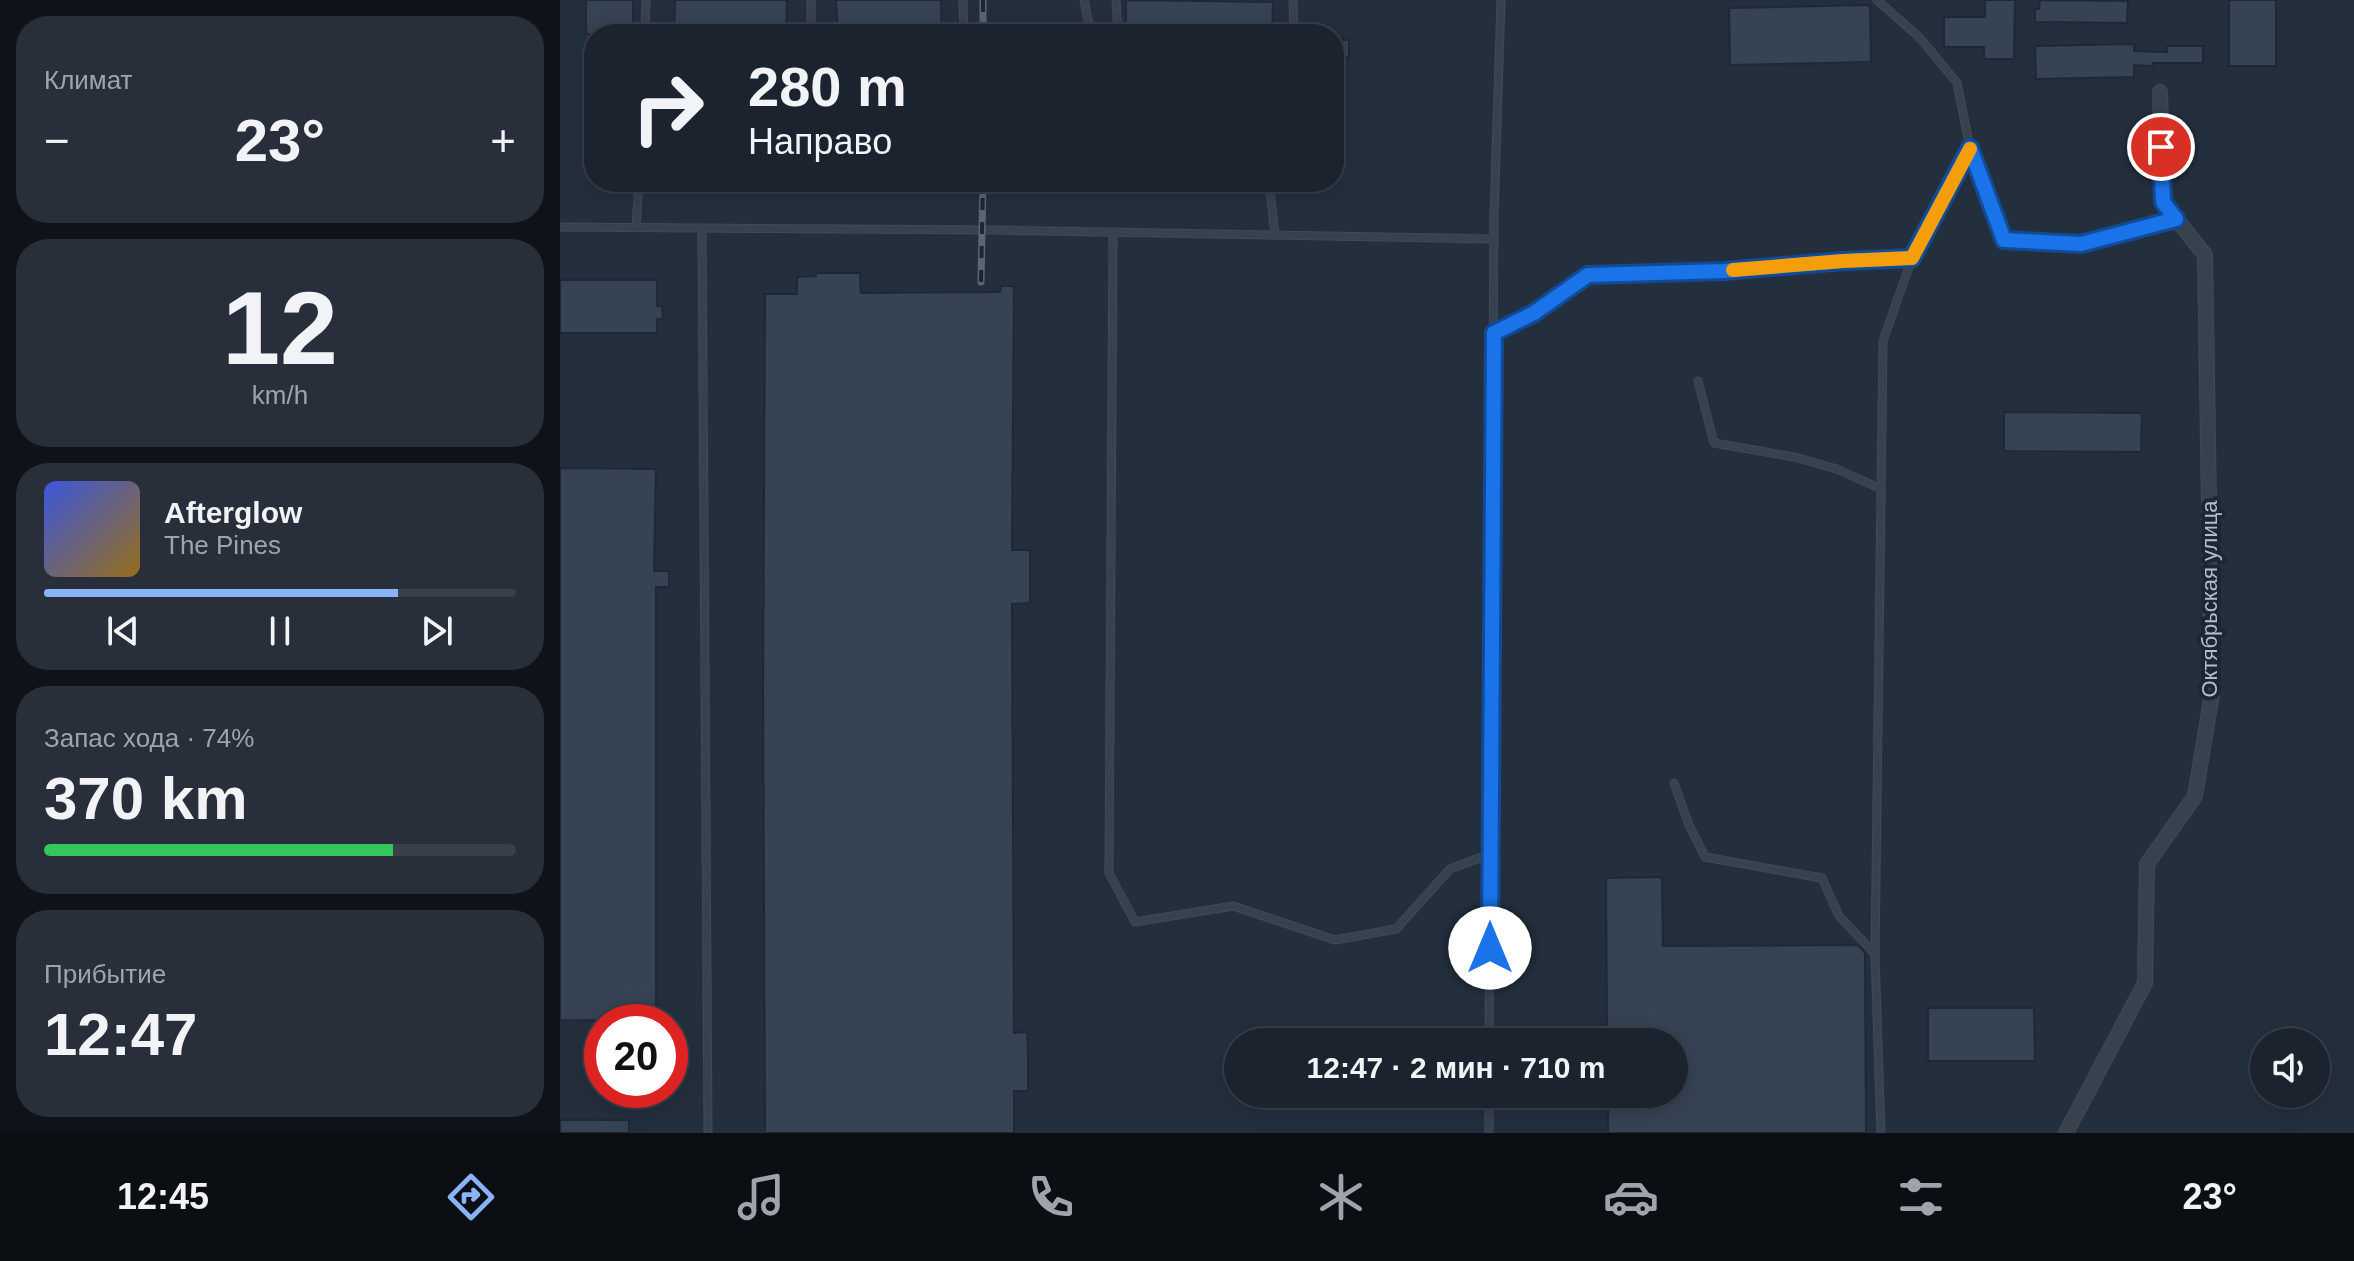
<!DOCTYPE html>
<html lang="ru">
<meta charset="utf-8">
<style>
:root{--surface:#1b232e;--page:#282f3a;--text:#f1f3f6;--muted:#a0a4aa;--line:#39404a;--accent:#8ab4f8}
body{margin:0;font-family:Arial,sans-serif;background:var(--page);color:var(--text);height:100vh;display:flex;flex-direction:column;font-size:30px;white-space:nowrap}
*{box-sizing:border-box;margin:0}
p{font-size:26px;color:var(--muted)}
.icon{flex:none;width:44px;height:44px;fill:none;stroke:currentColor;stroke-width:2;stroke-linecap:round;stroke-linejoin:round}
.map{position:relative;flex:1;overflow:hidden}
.sheet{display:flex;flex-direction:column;gap:16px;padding:16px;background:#0f1319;width:560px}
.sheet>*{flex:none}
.hud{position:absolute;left:24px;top:24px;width:760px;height:168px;border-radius:32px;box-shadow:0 4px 20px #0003,0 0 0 2px var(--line);background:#1b232e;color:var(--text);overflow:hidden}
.controls{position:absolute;left:1690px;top:1028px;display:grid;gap:16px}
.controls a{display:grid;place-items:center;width:80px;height:80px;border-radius:50%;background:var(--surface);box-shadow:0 4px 20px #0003,0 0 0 2px var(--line);font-size:40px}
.speed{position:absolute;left:24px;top:1004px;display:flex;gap:16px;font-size:40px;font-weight:700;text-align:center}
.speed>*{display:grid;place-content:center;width:104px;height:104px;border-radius:50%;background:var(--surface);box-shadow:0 4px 20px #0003,0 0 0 2px var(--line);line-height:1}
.speed .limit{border:12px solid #d22;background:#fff;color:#111}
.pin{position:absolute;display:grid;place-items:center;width:68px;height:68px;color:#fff;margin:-34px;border:4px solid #fff;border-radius:50%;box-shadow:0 2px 8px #0007}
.me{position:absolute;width:88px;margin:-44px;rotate:0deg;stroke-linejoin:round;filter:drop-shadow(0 0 6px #0008)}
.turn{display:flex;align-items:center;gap:28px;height:168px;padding:0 32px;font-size:36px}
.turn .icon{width:104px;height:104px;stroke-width:2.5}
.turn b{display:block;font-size:56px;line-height:68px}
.big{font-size:60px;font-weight:600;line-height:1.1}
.sheet .tile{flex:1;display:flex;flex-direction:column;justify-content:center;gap:12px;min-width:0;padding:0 28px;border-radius:32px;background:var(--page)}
.sheet .dial{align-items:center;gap:0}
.dial b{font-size:104px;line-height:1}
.song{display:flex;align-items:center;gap:24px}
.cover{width:96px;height:96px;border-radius:12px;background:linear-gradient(135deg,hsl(230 70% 55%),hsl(40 70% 35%))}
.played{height:8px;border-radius:4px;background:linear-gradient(90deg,var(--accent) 75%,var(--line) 75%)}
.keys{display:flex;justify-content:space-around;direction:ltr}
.heat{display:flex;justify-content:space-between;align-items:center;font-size:44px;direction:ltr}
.charge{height:12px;border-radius:6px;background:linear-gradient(90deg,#34c759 74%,var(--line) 0)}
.trip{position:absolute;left:664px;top:1028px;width:464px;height:80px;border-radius:40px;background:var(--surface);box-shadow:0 4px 20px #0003,0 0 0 2px var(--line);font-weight:600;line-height:80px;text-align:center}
.dock{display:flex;height:128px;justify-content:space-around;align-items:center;background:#0b0e12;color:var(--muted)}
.dock .icon{width:56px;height:56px}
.dock .selected{color:var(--accent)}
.dock b{font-size:36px;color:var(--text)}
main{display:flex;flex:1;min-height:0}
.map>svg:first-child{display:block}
.building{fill:#364354;stroke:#1f2835;stroke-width:2}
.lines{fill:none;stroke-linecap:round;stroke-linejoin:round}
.lane-casing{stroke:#414a57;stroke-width:9}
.street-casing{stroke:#414a57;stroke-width:16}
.lane{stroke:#38414e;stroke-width:7}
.street{stroke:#38414e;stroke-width:14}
.rail-casing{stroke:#5a6575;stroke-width:7}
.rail{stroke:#1d2633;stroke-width:4;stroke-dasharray:12;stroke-linecap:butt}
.route-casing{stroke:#114b97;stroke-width:20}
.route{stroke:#1a73e8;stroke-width:14}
.slow{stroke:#f59e0b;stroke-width:14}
.labels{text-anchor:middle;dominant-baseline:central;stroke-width:8;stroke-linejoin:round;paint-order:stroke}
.street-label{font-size:22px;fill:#b4bcc9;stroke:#1d2633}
</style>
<main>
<section class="sheet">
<div class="tile"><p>Климат</p>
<div class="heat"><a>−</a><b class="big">23°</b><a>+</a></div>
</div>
<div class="tile dial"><b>12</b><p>km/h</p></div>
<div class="tile">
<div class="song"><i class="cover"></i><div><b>Afterglow</b><p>The Pines</p></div></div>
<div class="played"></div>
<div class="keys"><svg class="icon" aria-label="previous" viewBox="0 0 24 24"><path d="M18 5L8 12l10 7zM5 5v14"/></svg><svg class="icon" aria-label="pause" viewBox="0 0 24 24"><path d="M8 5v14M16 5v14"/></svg><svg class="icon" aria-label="next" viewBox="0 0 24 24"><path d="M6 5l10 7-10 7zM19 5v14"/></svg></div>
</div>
<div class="tile"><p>Запас хода · 74%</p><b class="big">370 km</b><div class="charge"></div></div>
<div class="tile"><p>Прибытие</p><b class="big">12:47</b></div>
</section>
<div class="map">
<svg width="1794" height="1133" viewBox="0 0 1794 1133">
<rect width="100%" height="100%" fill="#242f3e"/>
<!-- building -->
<g class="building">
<rect x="26" y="0" width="47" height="34"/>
<path d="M 115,0 L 227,0 L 226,34 L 114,34 Z"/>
<path d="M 276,0 L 381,0 L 382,34 L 278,34 Z"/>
<path d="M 566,0 L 713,2 L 712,34 L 566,34 Z"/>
<path d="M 1425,0 L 1455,0 L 1454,59 L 1424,59 L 1424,47 L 1384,47 L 1384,17 L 1425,17 Z"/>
<path d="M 1480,0 L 1568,1 L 1567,23 L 1475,22 L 1475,9 L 1479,9 Z"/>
<rect x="1669" y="0" width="47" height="66"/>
<path d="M 1310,5 L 1311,62 L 1170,65 L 1169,8 Z"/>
<rect x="774" y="40" width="15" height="17"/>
<path d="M 1574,44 L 1574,51 L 1607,52 L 1607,46 L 1643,46 L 1643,63 L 1593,63 L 1593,66 L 1574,65 L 1574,77 L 1476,79 L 1475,46 Z"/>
<path d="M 256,273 L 300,273 L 301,293 L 440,292 L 441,286 L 454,286 L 452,550 L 470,550 L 470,603 L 452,604 L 454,1033 L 467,1032 L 468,1051 L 468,1091 L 454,1091 L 454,1133 L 205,1133 L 203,691 L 205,294 L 237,294 L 237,277 L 256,276 Z"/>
<path d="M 0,280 L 97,280 L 97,306 L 102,306 L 103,319 L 97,319 L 97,333 L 0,333 Z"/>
<path d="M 1444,412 L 1582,413 L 1581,452 L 1444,451 Z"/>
<path d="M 0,468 L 96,469 L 94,571 L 109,571 L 109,587 L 96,587 L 96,1021 L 0,1020 Z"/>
<path d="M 1102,877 L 1103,946 L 1298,945 L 1305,953 L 1306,1133 L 1048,1133 L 1048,1094 L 1114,1094 L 1114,1042 L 1047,1042 L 1046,878 Z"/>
<path d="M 1368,1008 L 1474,1008 L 1475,1061 L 1368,1061 Z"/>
<rect x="0" y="1120" width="69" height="13"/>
</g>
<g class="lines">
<!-- lane casing -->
<g class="lane-casing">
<g id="lane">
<path d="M 251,0 L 251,34"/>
<path d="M 403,0 L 404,34"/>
<path d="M 524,0 L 531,34"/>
<path d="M 556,0 L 558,34"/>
<path d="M 733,0 L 734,34"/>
<path d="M 1317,0 L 1360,38 L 1397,83 L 1410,148"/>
<path d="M 85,34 L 86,0"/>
<path d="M 709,182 L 715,235"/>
<path d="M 0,227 L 435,230 L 934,239"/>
<path d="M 76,227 L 79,182"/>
<path d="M 142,228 L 148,1133"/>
<path d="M 553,232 L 549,873 L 575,922 L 673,906 L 775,940 L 836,929 L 890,869 L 930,854"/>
<path d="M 934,333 L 974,313 L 1028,275 L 1164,271 L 1283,261 L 1352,258"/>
<path d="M 1138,381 L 1154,443 L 1234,457 L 1277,469 L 1321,489"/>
<path d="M 1114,783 L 1129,825 L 1145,857 L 1262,878 L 1279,916 L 1315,954"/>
<path d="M 929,1042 L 934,215 L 941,0"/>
<path d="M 929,1133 L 929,1094"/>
<path d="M 1321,1133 L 1315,954 L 1323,341 L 1352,258 L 1410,148 L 1444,240 L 1521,244 L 1616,219"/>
</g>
</g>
<!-- street casing -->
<g class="street-casing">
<path id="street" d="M 1506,1133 L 1585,983 L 1587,864 L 1635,796 L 1652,694 L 1645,255 L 1603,202 L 1600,92"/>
</g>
<!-- lane -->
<use href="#lane" class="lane"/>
<!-- street -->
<use href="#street" class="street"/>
<!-- rail casing -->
<g class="rail-casing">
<g id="rail">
<path d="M 423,0 L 423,34"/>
<path d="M 421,282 L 423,182"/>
</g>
</g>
<!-- rail -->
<use href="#rail" class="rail"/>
</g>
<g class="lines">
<!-- route casing -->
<g class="route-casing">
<path id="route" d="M 930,948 L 934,333 L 974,313 L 1028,275 L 1164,271 L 1283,261 L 1352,258 L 1410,148 L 1444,240 L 1521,244 L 1616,219 L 1603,202 L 1601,147"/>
</g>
<!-- route -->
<use href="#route" class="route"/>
<!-- slow -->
<path class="slow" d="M 1173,270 L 1283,261 L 1352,258 L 1410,149"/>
</g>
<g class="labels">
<!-- street labels -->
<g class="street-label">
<text transform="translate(1649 599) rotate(-90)">Октябрьская улица</text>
</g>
</g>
</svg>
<div class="controls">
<a><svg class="icon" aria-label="sound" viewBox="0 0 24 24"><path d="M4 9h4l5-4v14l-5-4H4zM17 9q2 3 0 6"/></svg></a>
</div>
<div class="speed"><div class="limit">20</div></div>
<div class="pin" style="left:1601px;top:147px;background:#d93025"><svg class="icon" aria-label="arrive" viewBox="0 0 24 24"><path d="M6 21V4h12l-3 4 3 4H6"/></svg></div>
<svg class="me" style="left:930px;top:948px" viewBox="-20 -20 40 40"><circle r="19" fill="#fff"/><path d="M0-13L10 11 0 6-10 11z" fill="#1a73e8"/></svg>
<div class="trip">12:47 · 2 мин · 710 m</div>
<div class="hud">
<div class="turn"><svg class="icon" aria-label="right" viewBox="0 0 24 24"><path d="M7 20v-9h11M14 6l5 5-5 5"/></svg><div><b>280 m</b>Направо</div></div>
</div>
</div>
</main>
<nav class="dock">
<b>12:45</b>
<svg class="icon selected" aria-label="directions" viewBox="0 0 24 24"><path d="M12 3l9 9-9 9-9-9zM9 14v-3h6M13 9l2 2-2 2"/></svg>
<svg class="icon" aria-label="music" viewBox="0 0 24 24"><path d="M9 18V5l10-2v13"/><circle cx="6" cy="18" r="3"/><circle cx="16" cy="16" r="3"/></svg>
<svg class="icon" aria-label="phone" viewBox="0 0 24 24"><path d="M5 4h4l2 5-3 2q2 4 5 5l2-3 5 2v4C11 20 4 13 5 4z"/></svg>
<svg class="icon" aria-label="climate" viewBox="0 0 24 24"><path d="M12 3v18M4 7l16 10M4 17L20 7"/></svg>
<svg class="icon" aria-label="car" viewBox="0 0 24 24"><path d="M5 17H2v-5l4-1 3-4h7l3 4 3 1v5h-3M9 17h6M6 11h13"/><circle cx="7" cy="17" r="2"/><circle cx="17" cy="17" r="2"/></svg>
<svg class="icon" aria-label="filters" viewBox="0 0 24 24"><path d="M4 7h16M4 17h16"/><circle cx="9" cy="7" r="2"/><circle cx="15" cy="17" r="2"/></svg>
<b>23°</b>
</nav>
